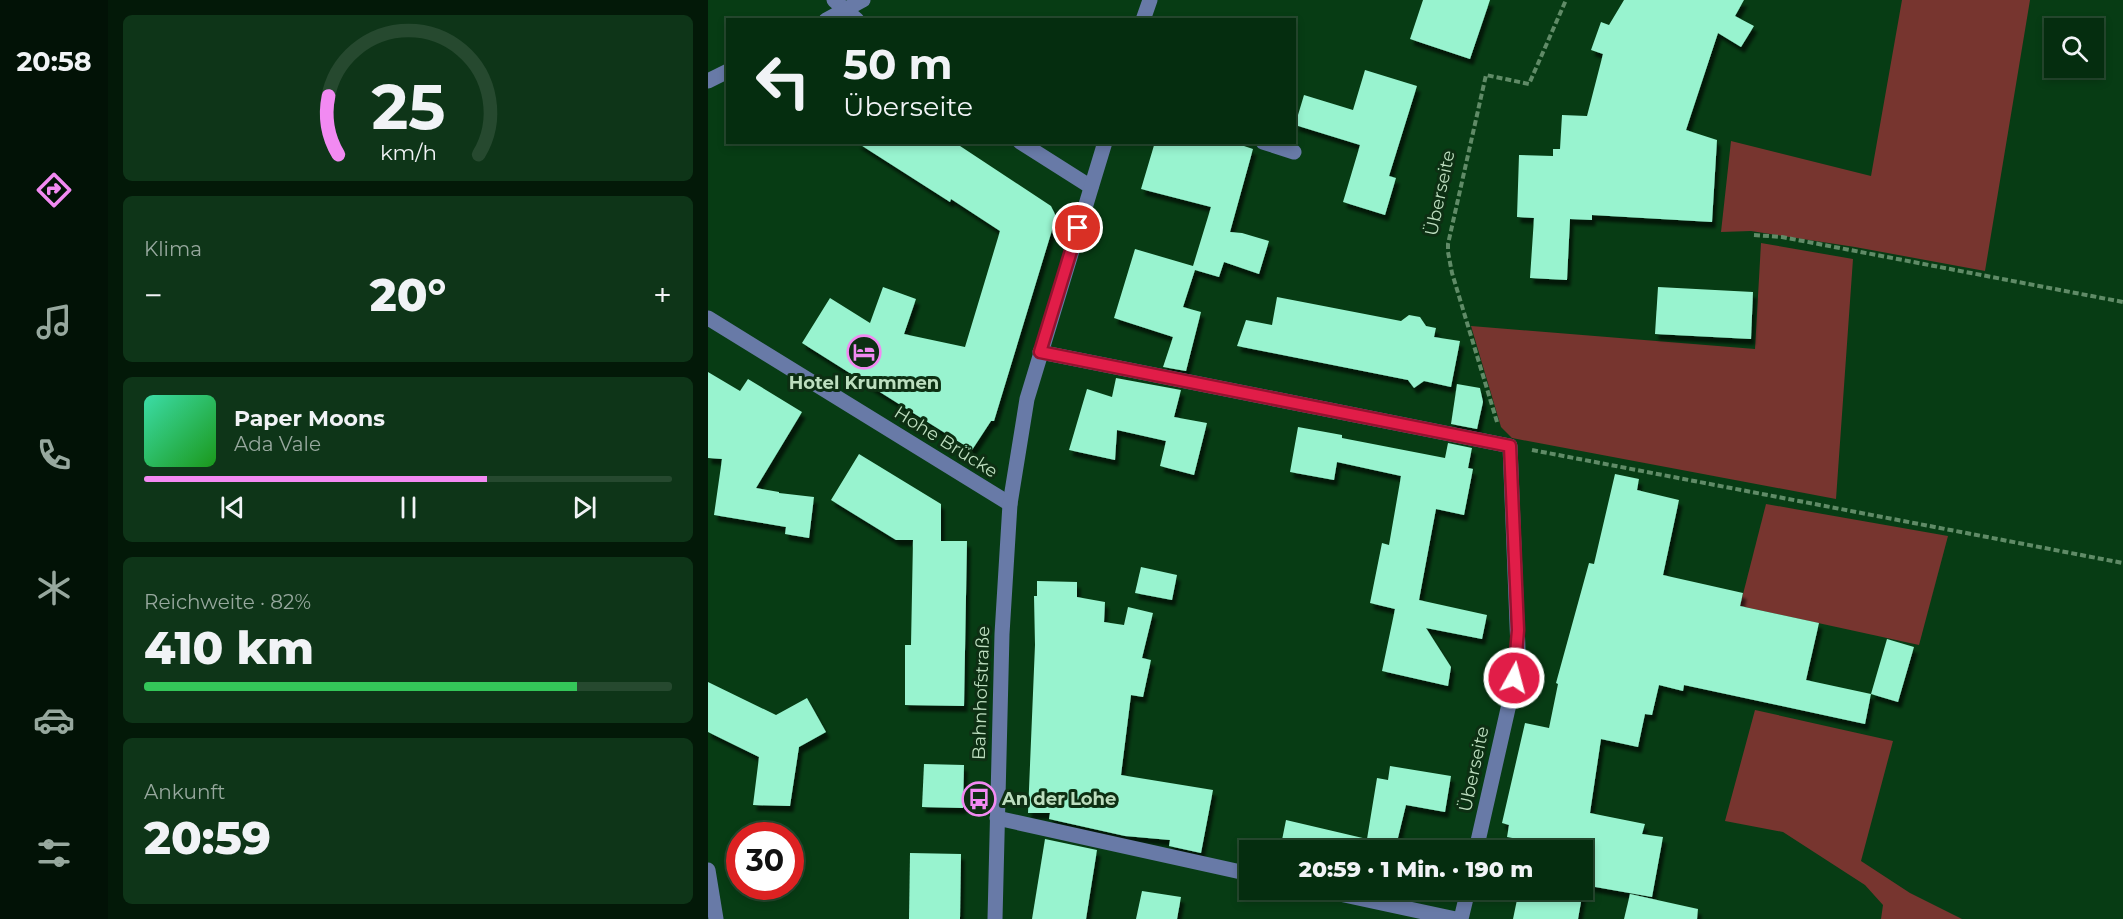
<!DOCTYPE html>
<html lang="de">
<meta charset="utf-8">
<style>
:root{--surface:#052d0f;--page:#0e3518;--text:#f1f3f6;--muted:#97a89e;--line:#26492f;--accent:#f28af2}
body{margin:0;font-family:Montserrat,sans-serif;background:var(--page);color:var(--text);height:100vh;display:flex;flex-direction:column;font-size:22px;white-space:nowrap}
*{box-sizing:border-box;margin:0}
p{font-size:20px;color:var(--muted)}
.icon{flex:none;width:33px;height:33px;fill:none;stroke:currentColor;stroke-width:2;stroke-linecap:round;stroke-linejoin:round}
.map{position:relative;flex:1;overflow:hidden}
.sheet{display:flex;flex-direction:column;gap:15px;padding:15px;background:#031908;width:600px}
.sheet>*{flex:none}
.hud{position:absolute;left:18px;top:18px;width:570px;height:126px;border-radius:0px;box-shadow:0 3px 9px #0003,0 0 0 2px var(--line);background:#052d0f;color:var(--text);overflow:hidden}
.fabs{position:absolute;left:1336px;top:18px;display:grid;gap:12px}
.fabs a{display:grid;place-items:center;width:60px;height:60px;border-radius:0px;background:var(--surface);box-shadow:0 3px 9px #0003,0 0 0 2px var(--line);font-size:30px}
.speed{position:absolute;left:18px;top:822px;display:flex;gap:12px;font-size:30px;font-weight:700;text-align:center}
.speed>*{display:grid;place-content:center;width:78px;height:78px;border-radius:50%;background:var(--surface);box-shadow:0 3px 9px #0003,0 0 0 2px var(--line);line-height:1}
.speed .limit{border:9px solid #d22;background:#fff;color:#111}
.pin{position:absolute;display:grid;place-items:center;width:51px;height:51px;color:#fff;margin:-26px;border:3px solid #fff;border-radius:50%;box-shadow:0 2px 6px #0007}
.me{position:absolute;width:66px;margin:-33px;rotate:7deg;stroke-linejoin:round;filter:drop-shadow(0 0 4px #0008)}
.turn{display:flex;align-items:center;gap:21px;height:126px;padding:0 18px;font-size:27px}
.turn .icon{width:78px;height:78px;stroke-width:2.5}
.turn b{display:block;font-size:42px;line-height:51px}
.big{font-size:45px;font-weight:800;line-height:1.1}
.sheet .tile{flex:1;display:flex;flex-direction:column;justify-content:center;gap:9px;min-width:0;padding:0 21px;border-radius:9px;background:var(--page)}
.sheet .dial{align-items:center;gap:0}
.dial svg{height:156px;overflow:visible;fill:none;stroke:var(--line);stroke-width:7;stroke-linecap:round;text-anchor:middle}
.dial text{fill:var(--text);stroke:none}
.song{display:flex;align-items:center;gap:18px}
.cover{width:72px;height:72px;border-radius:9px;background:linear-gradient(135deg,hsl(160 70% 55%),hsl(120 70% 35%))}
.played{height:6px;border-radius:3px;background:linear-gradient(90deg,var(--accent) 65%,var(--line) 65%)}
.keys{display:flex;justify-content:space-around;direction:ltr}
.heat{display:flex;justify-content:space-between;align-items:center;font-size:33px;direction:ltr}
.charge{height:9px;border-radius:4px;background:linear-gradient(90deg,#34c759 82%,var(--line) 0)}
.trip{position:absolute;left:531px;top:840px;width:354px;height:60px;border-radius:0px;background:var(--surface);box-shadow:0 3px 9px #0003,0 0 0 2px var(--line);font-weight:800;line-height:60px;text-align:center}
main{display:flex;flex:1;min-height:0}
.dock{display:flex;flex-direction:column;width:108px;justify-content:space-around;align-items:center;background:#021206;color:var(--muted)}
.dock .icon{width:42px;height:42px}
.dock .current{color:var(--accent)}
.dock b{font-size:27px;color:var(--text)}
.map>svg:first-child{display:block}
.green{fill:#77352f}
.building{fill:#98f3cf;filter:url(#shadow)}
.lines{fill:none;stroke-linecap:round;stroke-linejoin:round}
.path{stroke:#608b67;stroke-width:4;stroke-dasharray:6 3;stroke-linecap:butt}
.minor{stroke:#687aa7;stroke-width:15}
.route-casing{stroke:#92132f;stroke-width:15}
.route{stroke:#e11d48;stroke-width:10}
.labels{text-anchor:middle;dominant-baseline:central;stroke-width:6;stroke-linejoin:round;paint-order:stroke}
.street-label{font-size:18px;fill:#bddebf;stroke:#0d2f13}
.poi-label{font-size:18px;font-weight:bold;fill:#bddebf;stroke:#0d2f13}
</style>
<main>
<nav class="dock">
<b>20:58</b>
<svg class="icon current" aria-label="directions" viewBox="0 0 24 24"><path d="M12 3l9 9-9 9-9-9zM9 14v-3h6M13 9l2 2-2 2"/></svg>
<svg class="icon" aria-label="music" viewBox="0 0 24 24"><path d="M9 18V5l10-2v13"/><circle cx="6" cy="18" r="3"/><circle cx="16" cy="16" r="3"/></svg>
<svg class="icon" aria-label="phone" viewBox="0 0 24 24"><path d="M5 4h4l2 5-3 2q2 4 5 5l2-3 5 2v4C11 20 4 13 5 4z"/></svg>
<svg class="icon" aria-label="climate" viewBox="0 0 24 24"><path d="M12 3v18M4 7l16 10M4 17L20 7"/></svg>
<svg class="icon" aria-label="car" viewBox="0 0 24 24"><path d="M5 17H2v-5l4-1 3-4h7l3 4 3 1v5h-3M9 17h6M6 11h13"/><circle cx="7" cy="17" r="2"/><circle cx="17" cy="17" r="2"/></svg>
<svg class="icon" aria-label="filters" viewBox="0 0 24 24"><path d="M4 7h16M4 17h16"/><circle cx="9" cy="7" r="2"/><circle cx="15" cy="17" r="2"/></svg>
</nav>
<section class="sheet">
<div class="tile dial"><svg viewBox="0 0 100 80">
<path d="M14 69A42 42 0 1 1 86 69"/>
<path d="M14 69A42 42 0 0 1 9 39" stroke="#f28af2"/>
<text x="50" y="56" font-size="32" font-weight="700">25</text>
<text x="50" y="72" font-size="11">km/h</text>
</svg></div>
<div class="tile"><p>Klima</p>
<div class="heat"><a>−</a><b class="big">20°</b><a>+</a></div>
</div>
<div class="tile">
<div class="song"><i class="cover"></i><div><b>Paper Moons</b><p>Ada Vale</p></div></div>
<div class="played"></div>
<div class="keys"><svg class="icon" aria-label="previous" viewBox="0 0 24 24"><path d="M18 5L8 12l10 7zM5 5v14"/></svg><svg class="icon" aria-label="pause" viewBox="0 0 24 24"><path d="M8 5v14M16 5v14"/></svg><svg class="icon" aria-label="next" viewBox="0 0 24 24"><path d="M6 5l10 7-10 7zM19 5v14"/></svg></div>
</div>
<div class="tile"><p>Reichweite · 82%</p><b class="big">410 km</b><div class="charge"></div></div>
<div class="tile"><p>Ankunft</p><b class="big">20:59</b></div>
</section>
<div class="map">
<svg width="1415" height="919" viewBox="0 0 1415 919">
<defs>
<filter id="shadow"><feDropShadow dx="3.5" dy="6" stdDeviation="1.5" flood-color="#0009"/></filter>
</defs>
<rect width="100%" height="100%" fill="#073c14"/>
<!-- green -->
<g class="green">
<path d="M 1194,0 L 1322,0 L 1277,271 L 1147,247 L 1043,231 L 1013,232 L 1023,141 L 1163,176 Z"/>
<path d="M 1053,243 L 1145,259 L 1128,499 L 804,438 L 793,427 L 763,326 L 1047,349 Z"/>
<path d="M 1058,504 L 1240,536 L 1211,645 L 1032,606 Z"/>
<path d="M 1047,710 L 1185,741 L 1153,861 L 1202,893 L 1254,919 L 1173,919 L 1175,905 L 1157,885 L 1075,832 L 1017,821 Z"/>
</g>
<!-- building -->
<g class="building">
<path d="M 715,0 L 782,0 L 762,59 L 702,39 Z"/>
<path d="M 916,0 L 1036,0 L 1027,16 L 1046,26 L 1033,47 L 1010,33 L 978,130 L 1009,140 L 1004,222 L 884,215 L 884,220 L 862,219 L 859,280 L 822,278 L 826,218 L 809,217 L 811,155 L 845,156 L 845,149 L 852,149 L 854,115 L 879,116 L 895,54 L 883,50 L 893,22 L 901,25 Z"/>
<path d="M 657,70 L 709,86 L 681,176 L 688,178 L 677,215 L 635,202 L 652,145 L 587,125 L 596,95 L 645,110 Z"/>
<path d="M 148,142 L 246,142 L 343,206 L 346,212 L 348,217 L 286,421 L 283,421 L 264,450 L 94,343 L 122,298 L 162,323 L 175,287 L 208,299 L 196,334 L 257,347 L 292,231 L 243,199 L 242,202 Z"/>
<path d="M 447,142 L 524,142 L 545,149 L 522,232 L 534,233 L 561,241 L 551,274 L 516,262 L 511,277 L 487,270 L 475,307 L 493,312 L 478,371 L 455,367 L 465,337 L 406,318 L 427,249 L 485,266 L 503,207 L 433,189 Z"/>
<path d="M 950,287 L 1045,292 L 1043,339 L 947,334 Z"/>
<path d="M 569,297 L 693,321 L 701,315 L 712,317 L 718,326 L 728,328 L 726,337 L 752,341 L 743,387 L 716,381 L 706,388 L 700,380 L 529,346 L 538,320 L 564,325 Z"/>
<path d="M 0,372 L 32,391 L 40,379 L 94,412 L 48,488 L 71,492 L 71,493 L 106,497 L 101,538 L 77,534 L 78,527 L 6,515 L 14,459 L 0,458 Z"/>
<path d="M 408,378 L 473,390 L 466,417 L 499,423 L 486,475 L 452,466 L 458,441 L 409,430 L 407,460 L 361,450 L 379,389 L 404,397 Z"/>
<path d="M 749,384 L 772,388 L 775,402 L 769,429 L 743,424 Z"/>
<path d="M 590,427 L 634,435 L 634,438 L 737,458 L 740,443 L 764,448 L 760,468 L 765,469 L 756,515 L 728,509 L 711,600 L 779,615 L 774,639 L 718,628 L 743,667 L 740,686 L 674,671 L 687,609 L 662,603 L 674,543 L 681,545 L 693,476 L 629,462 L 626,480 L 582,472 Z"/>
<path d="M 151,454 L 233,504 L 233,541 L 259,541 L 256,706 L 197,705 L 197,645 L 203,645 L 205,540 L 188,540 L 123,500 Z"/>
<path d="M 907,474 L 931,479 L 929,490 L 971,500 L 955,575 L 1035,593 L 1032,606 L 1111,623 L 1098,680 L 1163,694 L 1157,724 L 976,685 L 975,691 L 951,685 L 944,715 L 937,714 L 930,747 L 893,739 L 882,813 L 937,824 L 934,834 L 955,837 L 944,897 L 876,885 L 870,919 L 805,919 L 811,890 L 874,890 L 874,850 L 841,850 L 842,845 L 799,837 L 801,825 L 794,823 L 817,723 L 841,728 L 850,684 L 848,683 L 881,563 L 886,564 Z"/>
<path d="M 433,567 L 469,575 L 464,600 L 427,593 Z"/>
<path d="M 329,581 L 369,582 L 369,597 L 397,602 L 396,622 L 416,625 L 420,607 L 445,613 L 434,658 L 443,660 L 435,697 L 423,695 L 413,775 L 505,790 L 493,853 L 461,846 L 462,840 L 417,836 L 341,819 L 342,813 L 320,813 L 327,645 L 326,596 L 329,596 Z"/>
<path d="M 1179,639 L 1206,647 L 1190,702 L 1163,694 Z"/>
<path d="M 0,682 L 68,715 L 99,698 L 118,732 L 91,747 L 82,806 L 45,805 L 51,757 L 0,732 Z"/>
<path d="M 216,764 L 256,765 L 255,808 L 214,807 Z"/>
<path d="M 682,766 L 743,776 L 737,812 L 698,805 L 687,850 L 572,850 L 578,820 L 659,839 L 669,778 L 680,780 Z"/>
<path d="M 337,839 L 389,850 L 378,919 L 324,919 Z"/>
<path d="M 202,853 L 253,854 L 252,919 L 201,919 Z"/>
<path d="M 434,891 L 473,897 L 469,919 L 428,919 Z"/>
<path d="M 922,894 L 990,909 L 989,919 L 916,919 Z"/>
</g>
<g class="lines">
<!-- path -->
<g class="path">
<path d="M 1046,235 L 1074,237 L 1415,302"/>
<path d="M 789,422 L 744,273 L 740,252 L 740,244 L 778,75 L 821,84 L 858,0"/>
<path d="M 824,450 L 1415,563"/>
</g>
<!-- minor -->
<g class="minor">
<path d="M 126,0 L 149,20"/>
<path d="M 118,20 L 155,0"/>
<path d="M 435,20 L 442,0"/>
<path d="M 0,81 L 20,71"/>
<path d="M 312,142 L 383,187"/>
<path d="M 555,142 L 586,152"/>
<path d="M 0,318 L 302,504"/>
<path d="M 332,352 L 802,446 L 810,649 L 804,691 L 768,850"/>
<path d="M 289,818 L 542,874"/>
<path d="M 0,870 L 8,919"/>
<path d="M 613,890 L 748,919"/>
<path d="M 287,919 L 294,634 L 302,504 L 319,399 L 397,142"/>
<path d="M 753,919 L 760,890"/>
</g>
</g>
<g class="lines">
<!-- route casing -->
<g class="route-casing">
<path id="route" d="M 370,228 L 332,352 L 802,446 L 810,630 L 806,678"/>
</g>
<!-- route -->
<use href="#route" class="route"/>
</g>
<!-- icons -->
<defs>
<g id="hotel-ring" transform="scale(1.725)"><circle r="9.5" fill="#0d2f13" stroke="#f28af2" stroke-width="1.5"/><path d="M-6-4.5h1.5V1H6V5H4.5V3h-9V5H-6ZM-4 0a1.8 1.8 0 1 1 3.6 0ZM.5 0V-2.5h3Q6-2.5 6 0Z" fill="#f28af2"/></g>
<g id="bus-ring" transform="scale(1.725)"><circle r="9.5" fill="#0d2f13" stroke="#f28af2" stroke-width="1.5"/><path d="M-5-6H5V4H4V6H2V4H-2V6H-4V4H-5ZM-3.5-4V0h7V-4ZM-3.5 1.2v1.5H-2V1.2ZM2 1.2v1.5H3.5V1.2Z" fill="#f28af2"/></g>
</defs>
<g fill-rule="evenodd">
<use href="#hotel-ring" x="156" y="352"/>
<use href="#bus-ring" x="271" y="799"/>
</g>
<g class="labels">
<!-- street labels -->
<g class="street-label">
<text transform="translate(732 193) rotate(-78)">Überseite</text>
<text transform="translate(238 442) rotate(32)">Hohe Brücke</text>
<text transform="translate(273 693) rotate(-88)">Bahnhofstraße</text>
<text transform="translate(766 769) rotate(-78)">Überseite</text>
</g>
<!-- poi labels -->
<g class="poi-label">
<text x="156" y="383">Hotel Krummen</text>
<text x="294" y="799" text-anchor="start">An der Lohe</text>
</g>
</g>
</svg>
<div class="fabs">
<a><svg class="icon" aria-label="search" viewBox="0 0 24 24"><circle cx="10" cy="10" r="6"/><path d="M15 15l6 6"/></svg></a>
</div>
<div class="speed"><div class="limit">30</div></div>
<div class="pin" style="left:370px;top:228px;background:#d93025"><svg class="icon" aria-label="arrive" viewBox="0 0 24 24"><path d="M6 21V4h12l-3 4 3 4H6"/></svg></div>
<svg class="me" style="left:806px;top:678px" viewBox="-20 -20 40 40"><circle r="17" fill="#e11d48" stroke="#fff" stroke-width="3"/><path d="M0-11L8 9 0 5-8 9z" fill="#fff"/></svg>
<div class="trip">20:59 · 1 Min. · 190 m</div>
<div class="hud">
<div class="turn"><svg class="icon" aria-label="left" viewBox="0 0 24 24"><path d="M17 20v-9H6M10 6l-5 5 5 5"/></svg><div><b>50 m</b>Überseite</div></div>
</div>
</div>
</main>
